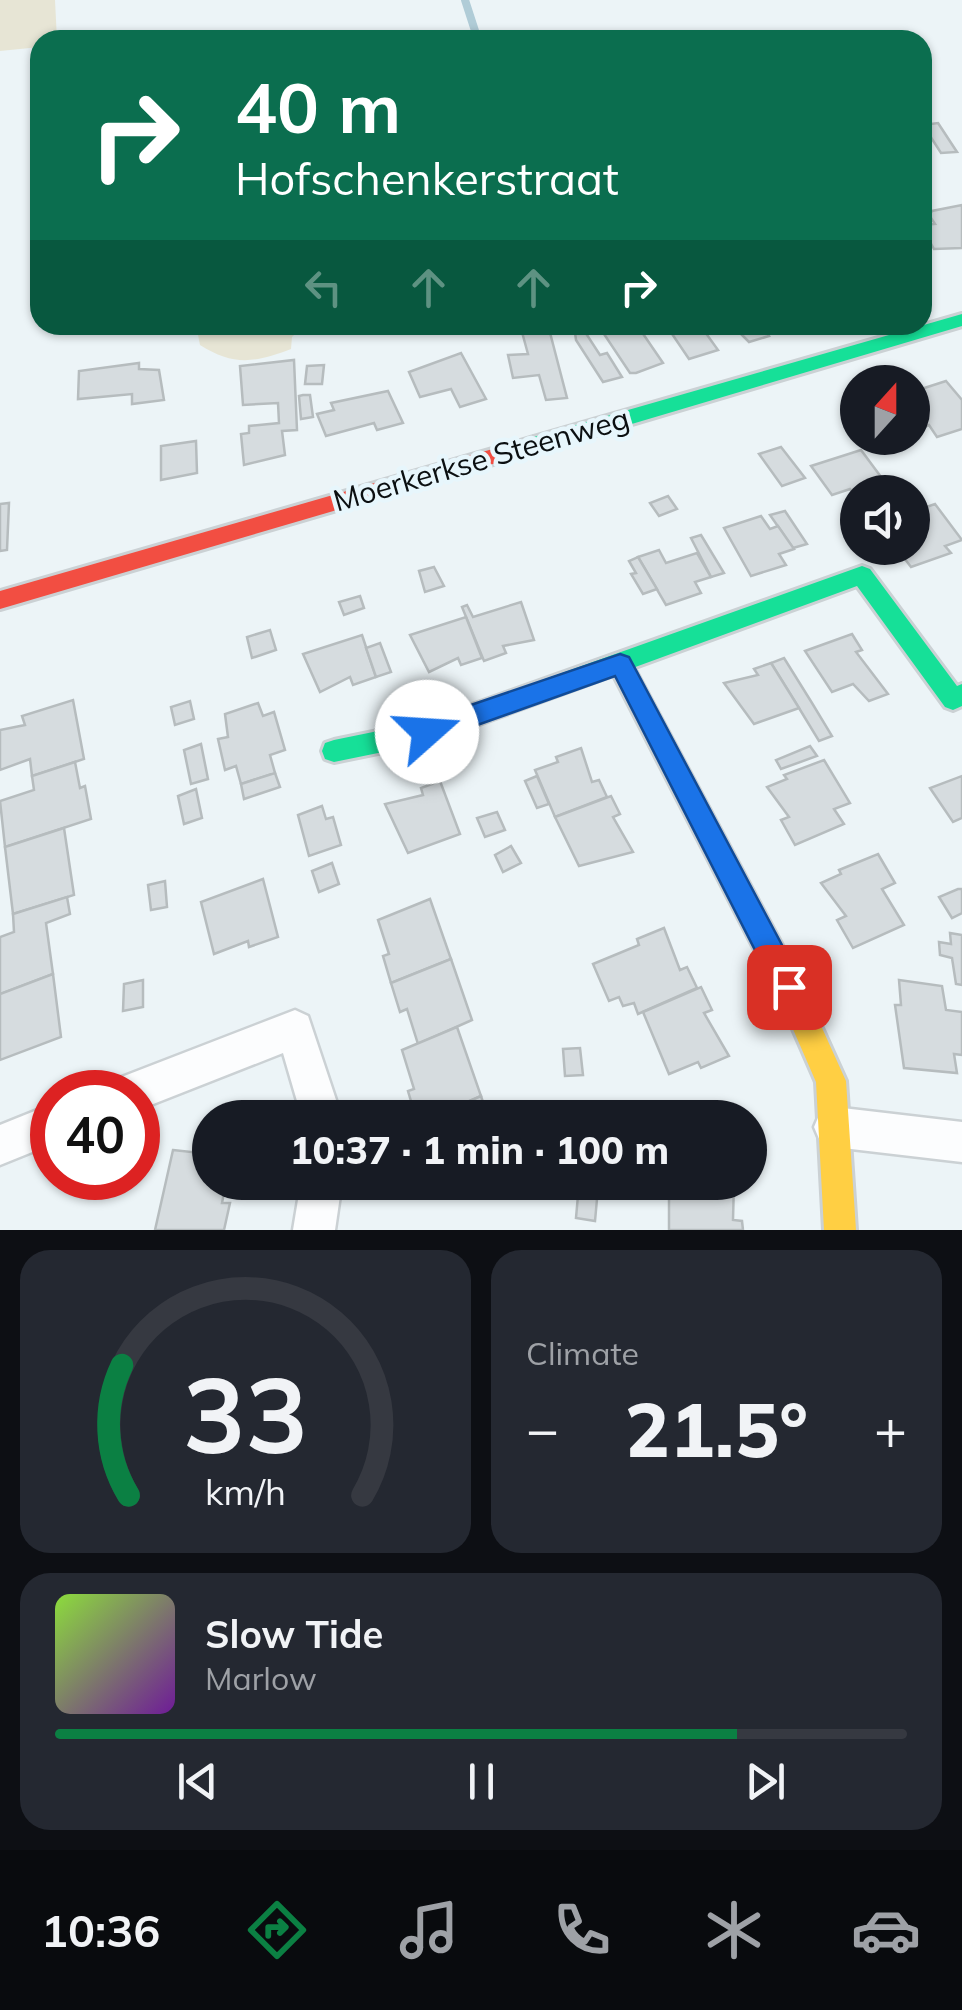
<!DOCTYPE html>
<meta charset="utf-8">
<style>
:root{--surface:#171b24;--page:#242831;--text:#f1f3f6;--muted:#9ea1a6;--line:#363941;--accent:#0b8043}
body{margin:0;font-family:Mulish,sans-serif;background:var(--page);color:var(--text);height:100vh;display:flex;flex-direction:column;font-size:38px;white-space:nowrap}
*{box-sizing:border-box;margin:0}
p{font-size:32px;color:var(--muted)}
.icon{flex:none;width:55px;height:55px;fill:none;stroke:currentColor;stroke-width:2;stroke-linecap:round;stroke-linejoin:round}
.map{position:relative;height:1230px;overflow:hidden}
.drawer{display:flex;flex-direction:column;gap:20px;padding:20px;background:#0d0f14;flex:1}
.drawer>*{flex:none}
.guide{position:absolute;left:30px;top:30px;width:902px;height:305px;border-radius:30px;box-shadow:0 2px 8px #0004;background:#0b6e4f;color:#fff;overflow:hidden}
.needle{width:65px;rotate:21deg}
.fabs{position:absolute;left:840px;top:365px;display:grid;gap:20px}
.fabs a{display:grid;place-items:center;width:90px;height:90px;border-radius:50%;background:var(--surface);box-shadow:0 2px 8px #0004;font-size:50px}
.speed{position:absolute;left:30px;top:1070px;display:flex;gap:20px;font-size:50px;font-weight:700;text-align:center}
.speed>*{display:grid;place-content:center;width:130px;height:130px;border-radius:50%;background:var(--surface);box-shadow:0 2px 8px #0004;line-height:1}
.speed .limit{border:15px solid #d22;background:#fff;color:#111}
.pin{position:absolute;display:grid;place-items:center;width:85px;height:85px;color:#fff;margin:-42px;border-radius:20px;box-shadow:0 5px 15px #0006}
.me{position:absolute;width:110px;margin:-55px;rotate:71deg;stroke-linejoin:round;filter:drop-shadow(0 0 8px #0008)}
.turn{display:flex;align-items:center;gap:35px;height:210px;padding:0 40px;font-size:45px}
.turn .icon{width:130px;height:130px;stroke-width:2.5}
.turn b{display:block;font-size:70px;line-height:85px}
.lanes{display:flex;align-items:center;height:95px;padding:0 40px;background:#0003;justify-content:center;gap:50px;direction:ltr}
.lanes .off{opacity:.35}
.big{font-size:75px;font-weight:800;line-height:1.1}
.drawer .widget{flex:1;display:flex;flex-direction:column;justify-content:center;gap:15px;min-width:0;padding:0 35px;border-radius:30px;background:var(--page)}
.drawer .dial{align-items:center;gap:0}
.dial svg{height:260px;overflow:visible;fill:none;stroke:var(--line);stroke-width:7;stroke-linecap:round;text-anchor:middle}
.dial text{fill:var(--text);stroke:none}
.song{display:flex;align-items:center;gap:30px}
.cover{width:120px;height:120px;border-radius:15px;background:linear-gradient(135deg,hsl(90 70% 55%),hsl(280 70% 35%))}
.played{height:10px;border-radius:5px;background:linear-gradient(90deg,var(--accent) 80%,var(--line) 80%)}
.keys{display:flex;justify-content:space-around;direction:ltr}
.heat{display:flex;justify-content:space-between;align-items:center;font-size:55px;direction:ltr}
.drawer .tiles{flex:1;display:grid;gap:20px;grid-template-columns:1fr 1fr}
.widget:last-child{grid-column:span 2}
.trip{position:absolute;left:192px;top:1100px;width:575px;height:100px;border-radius:50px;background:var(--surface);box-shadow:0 2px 8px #0004;font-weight:800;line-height:100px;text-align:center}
.tab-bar{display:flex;height:160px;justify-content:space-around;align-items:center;background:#090b0e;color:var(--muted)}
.tab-bar .icon{width:70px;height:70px}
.tab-bar .selected{color:var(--accent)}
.tab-bar b{font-size:45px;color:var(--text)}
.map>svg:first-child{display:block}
.green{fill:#e7e5d5}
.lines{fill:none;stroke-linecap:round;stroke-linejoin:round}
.stream{stroke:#b0ccd7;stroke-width:8}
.building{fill:#d6dcdf;stroke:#b6bcbe;stroke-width:2.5}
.street-casing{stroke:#cbd1d4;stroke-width:5}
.fast-casing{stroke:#cbd1d4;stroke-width:6}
.slow-casing{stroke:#cbd1d4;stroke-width:6}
.jam-casing{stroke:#cbd1d4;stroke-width:6}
.street{fill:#fcfdfe;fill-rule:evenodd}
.fast{fill:#16e098;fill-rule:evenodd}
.slow{fill:#ffcf43;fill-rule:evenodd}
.jam{fill:#f24e42;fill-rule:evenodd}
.route{fill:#1a73e8;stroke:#114b97;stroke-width:2.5}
.labels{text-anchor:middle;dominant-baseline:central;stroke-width:9;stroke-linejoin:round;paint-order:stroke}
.street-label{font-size:30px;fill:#0b0f11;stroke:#e7f6fc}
</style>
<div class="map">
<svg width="962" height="1230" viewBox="0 0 962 1230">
<rect width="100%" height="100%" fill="#ecf4f7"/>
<!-- green -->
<g class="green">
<path d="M 0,0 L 55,0 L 57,40 L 40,40 L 40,47 L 0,51 Z"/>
<path d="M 196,325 L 304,325 L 292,337 L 291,349 C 255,363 233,366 200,345 Z"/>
</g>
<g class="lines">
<!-- stream -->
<path class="stream" d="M 465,0 L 478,40"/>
</g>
<!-- building -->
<g class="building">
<path d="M 938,123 L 957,152 L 941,153 L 923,125 Z"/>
<path d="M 962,205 L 962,248 L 934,249 L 930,242 L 922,242 L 922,225 L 935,224 L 929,215 L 932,211 Z"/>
<path d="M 528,325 L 548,325 L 567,398 L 546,400 L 539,375 L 513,378 L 508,355 L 528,354 L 522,332 L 530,332 Z"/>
<path d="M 574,325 L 588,325 L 591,330 L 585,332 L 600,355 L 607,353 L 622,377 L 603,382 L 576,340 Z"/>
<path d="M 637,325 L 663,363 L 636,373 L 630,373 L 604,334 Z"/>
<path d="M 666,325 L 700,325 L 718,350 L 689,359 Z"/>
<path d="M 732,325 L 765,325 L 763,327 L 769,336 L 749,342 Z"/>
<path d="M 461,353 L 486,399 L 460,407 L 451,389 L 420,397 L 409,372 Z"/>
<path d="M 294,360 L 297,430 L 282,431 L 285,455 L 244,465 L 241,434 L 249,433 L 249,426 L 279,423 L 278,403 L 243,405 L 240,366 Z"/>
<path d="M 139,363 L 139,369 L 159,370 L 164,400 L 132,404 L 132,394 L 78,399 L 79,371 Z"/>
<path d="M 324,365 L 322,384 L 305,384 L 307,366 Z"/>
<path d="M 946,381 L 962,400 L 962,429 L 937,437 L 929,425 L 923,427 L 919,422 L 924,420 L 912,407 L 912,392 Z"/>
<path d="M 388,391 L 403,423 L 377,430 L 374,423 L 326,436 L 317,414 L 334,410 L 331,403 Z"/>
<path d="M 303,395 L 310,395 L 313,417 L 301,419 L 299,396 Z"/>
<path d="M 196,441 L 197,473 L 161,480 L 161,446 Z"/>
<path d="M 781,447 L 805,478 L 782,486 L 759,454 Z"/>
<path d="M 861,450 L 890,489 L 858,492 L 858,499 L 850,489 L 832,495 L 811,466 Z"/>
<path d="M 668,496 L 677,509 L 659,516 L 650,503 Z"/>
<path d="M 9,503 L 7,550 L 0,551 L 0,504 Z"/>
<path d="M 935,504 L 962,540 L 945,546 L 951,553 L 911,567 L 898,550 L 912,548 L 912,512 Z"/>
<path d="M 785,511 L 807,544 L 793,548 L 770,515 Z"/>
<path d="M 761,516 L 770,529 L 778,526 L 794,549 L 779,554 L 786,565 L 751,576 L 724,528 Z"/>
<path d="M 701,535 L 724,573 L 711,577 L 691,538 Z"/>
<path d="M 659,550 L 666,563 L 697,553 L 711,577 L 695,582 L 701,593 L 666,605 L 638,557 Z"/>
<path d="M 638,557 L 657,589 L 643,594 L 631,574 L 636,573 L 629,561 Z"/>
<path d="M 434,567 L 444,586 L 425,592 L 419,571 Z"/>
<path d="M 360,596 L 364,608 L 344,615 L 339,602 Z"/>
<path d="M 521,602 L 534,640 L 503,646 L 506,653 L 484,661 L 462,607 L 467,605 L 473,617 Z"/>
<path d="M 466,617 L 482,658 L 461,665 L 458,658 L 429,672 L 410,635 Z"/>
<path d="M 270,630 L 276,650 L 252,658 L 247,637 Z"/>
<path d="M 852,634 L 862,650 L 856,652 L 888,694 L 869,701 L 853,684 L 832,692 L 805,651 Z"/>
<path d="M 362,635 L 376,677 L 353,685 L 350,677 L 320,692 L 303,654 Z"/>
<path d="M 380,643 L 391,672 L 376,677 L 366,648 Z"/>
<path d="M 784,658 L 812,703 L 832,736 L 819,741 L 799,708 L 771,663 Z"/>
<path d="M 771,663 L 799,708 L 754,724 L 724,683 L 758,675 L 754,669 Z"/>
<path d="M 73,700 L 84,759 L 32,776 L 30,759 L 0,770 L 0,730 L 25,725 L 22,716 Z"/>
<path d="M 190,701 L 194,719 L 175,725 L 171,707 Z"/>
<path d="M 258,703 L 263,716 L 274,712 L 285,750 L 270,755 L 275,773 L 241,784 L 236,766 L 225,770 L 218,739 L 228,737 L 225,714 Z"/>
<path d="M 201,744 L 208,779 L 191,784 L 184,750 Z"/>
<path d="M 810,746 L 817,756 L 781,769 L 776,760 Z"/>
<path d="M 581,748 L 592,782 L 599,780 L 607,797 L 555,817 L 535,770 L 558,762 L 556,757 Z"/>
<path d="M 824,760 L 850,803 L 834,809 L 844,824 L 795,845 L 781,820 L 789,817 L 767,787 L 787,779 L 784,775 Z"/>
<path d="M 75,762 L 80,788 L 85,786 L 91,819 L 5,847 L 0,801 L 34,790 L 32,776 Z"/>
<path d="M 275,773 L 280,787 L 244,799 L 241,784 Z"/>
<path d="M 537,776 L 549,804 L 537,808 L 525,781 Z"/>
<path d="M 962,776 L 962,818 L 953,822 L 930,788 Z"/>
<path d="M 440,781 L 460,834 L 408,853 L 385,804 L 423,795 L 421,788 Z"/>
<path d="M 196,789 L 202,818 L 184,824 L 178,796 Z"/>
<path d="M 611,796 L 620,814 L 613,817 L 633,852 L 579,866 L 555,817 Z"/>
<path d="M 322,806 L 326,819 L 333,817 L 341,845 L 309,856 L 298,815 Z"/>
<path d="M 497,812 L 505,830 L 485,837 L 477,818 Z"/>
<path d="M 64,828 L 74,895 L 13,914 L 5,847 Z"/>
<path d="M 511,846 L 521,863 L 503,872 L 495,855 Z"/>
<path d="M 878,854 L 895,883 L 882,889 L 904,925 L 853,948 L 837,920 L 846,916 L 821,883 L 841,874 L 839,870 Z"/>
<path d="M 332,863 L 339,884 L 319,892 L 312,871 Z"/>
<path d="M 263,879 L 278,937 L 249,947 L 248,941 L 214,954 L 201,902 Z"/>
<path d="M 165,881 L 167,907 L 151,910 L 148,885 Z"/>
<path d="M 958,889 L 962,889 L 962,913 L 952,918 L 939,897 Z"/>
<path d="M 67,897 L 70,914 L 46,923 L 53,974 L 0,994 L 0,937 L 14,932 L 13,914 Z"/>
<path d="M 430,899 L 451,959 L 391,983 L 383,956 L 389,954 L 378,920 Z"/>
<path d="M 664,928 L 680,970 L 687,967 L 697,988 L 638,1014 L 634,1003 L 623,1006 L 619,997 L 609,1001 L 593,964 L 639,945 L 637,939 Z"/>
<path d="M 950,933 L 962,935 L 962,985 L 956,984 L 952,958 L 940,955 L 939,942 L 951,944 Z"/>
<path d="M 451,959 L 472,1020 L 418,1044 L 407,1009 L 400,1012 L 391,983 Z"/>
<path d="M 53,974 L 61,1037 L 0,1060 L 0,994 Z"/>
<path d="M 143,980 L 143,1007 L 123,1011 L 124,984 Z"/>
<path d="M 899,980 L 942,986 L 946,1010 L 962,1012 L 962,1055 L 954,1054 L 957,1073 L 904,1068 L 895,1005 L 901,1005 Z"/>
<path d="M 701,987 L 712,1010 L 704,1013 L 729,1056 L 701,1068 L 698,1062 L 669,1074 L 643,1012 Z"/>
<path d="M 457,1027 L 481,1096 L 431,1118 L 416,1118 L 408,1091 L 414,1089 L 402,1050 Z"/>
<path d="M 580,1048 L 583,1075 L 565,1076 L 563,1049 Z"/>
<path d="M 481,1096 L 488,1118 L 431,1118 Z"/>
<path d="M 173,1150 L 210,1154 L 210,1182 L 226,1182 L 222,1203 L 230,1203 L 224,1230 L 155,1230 Z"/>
<path d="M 669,1182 L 734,1182 L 733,1220 L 742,1221 L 743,1230 L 669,1230 Z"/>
<path d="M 579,1184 L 598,1188 L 595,1221 L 576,1218 Z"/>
</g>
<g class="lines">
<!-- street casing -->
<g class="street-casing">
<g id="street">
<path d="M 295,1010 L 308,1016 L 342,1118 L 302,1118 L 283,1053 L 138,1110 L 138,1092 L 114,1092 L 119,1078 Z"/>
<path d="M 52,1104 L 52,1144 L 0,1165 L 0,1125 Z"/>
<path d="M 834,1107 L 962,1122 L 962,1162 L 834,1147 L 820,1141 L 814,1127 L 820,1113 Z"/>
<path d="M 301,1182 L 342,1182 L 335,1230 L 293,1230 Z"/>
</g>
</g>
<!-- fast casing -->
<g class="fast-casing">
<g id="fast">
<path d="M 962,314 L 962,326 L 534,453 L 524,445 L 534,437 Z"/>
<path d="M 862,566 L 870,569 L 957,686 L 962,684 L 962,706 L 953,710 L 945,707 L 857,586 L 427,743 L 334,762 L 325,759 L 322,751 L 325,743 L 334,740 L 427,721 Z"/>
</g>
</g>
<!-- slow casing -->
<g class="slow-casing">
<path id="slow" d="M 620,654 L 628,657 L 799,977 L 846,1081 L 856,1230 L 824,1230 L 816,1082 L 779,997 L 608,664 L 612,657 Z"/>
</g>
<!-- jam casing -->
<g class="jam-casing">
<path id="jam" d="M 534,437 L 544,445 L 541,450 L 0,609 L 0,591 Z"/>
</g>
<!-- street -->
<use href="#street" class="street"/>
<!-- fast -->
<use href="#fast" class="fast"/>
<!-- slow -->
<use href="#slow" class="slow"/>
<!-- jam -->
<use href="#jam" class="jam"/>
</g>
<!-- route -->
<path class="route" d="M 620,654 L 629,657 L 799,977 L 803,987 L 799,997 L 789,1001 L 779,997 L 615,676 L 427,743 L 419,740 L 415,732 L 419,724 L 427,720 Z"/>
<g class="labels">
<!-- street labels -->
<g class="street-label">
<text transform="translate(481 459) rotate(-16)">Moerkerkse Steenweg</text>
</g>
</g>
</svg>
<div class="fabs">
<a><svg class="needle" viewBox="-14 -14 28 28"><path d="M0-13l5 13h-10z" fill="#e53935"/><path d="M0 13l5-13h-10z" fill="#9ea1a6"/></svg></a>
<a><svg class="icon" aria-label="sound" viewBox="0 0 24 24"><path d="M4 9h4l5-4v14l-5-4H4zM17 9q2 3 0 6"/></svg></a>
</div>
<div class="speed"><div class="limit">40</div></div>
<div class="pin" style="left:789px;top:987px;background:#d93025"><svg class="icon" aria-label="arrive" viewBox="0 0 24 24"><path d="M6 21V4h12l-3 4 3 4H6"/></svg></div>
<svg class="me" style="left:427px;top:732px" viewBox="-20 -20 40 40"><circle r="19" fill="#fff"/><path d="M0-13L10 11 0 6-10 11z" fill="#1a73e8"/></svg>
<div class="trip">10:37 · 1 min · 100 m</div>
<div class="guide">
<div class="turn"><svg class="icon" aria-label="right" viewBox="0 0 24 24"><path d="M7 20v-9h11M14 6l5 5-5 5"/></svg><div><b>40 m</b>Hofschenkerstraat</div></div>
<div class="lanes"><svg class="icon off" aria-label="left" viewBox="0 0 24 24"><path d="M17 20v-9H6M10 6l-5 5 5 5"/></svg><svg class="icon off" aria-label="ahead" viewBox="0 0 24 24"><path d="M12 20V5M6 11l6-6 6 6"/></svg><svg class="icon off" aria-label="ahead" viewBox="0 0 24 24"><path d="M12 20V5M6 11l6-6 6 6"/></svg><svg class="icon" aria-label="right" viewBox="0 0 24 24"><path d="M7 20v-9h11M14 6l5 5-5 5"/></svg></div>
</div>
</div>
<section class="drawer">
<div class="tiles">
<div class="widget dial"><svg viewBox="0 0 100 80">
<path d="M14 69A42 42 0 1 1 86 69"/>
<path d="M14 69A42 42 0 0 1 12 29" stroke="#0b8043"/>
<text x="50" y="56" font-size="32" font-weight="700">33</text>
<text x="50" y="72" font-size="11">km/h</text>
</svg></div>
<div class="widget"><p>Climate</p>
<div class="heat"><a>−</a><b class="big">21.5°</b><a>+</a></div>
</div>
<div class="widget">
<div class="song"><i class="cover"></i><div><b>Slow Tide</b><p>Marlow</p></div></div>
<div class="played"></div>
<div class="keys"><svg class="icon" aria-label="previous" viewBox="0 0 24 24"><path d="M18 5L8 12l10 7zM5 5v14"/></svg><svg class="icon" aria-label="pause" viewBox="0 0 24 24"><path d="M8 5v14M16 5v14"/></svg><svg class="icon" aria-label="next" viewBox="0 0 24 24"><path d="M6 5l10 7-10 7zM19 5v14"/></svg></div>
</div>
</div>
</section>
<nav class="tab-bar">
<b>10:36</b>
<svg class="icon selected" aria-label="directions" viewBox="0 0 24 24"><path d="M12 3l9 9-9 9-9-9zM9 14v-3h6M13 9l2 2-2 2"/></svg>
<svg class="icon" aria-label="music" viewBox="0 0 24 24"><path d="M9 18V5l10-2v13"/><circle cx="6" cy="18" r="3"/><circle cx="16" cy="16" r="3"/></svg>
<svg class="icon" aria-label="phone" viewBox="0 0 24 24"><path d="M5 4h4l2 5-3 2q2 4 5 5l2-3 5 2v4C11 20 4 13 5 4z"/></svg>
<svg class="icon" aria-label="climate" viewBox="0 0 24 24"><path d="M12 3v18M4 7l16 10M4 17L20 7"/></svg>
<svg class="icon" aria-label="car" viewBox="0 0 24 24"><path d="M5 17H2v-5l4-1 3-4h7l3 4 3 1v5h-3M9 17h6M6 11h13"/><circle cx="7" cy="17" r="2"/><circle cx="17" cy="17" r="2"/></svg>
</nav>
